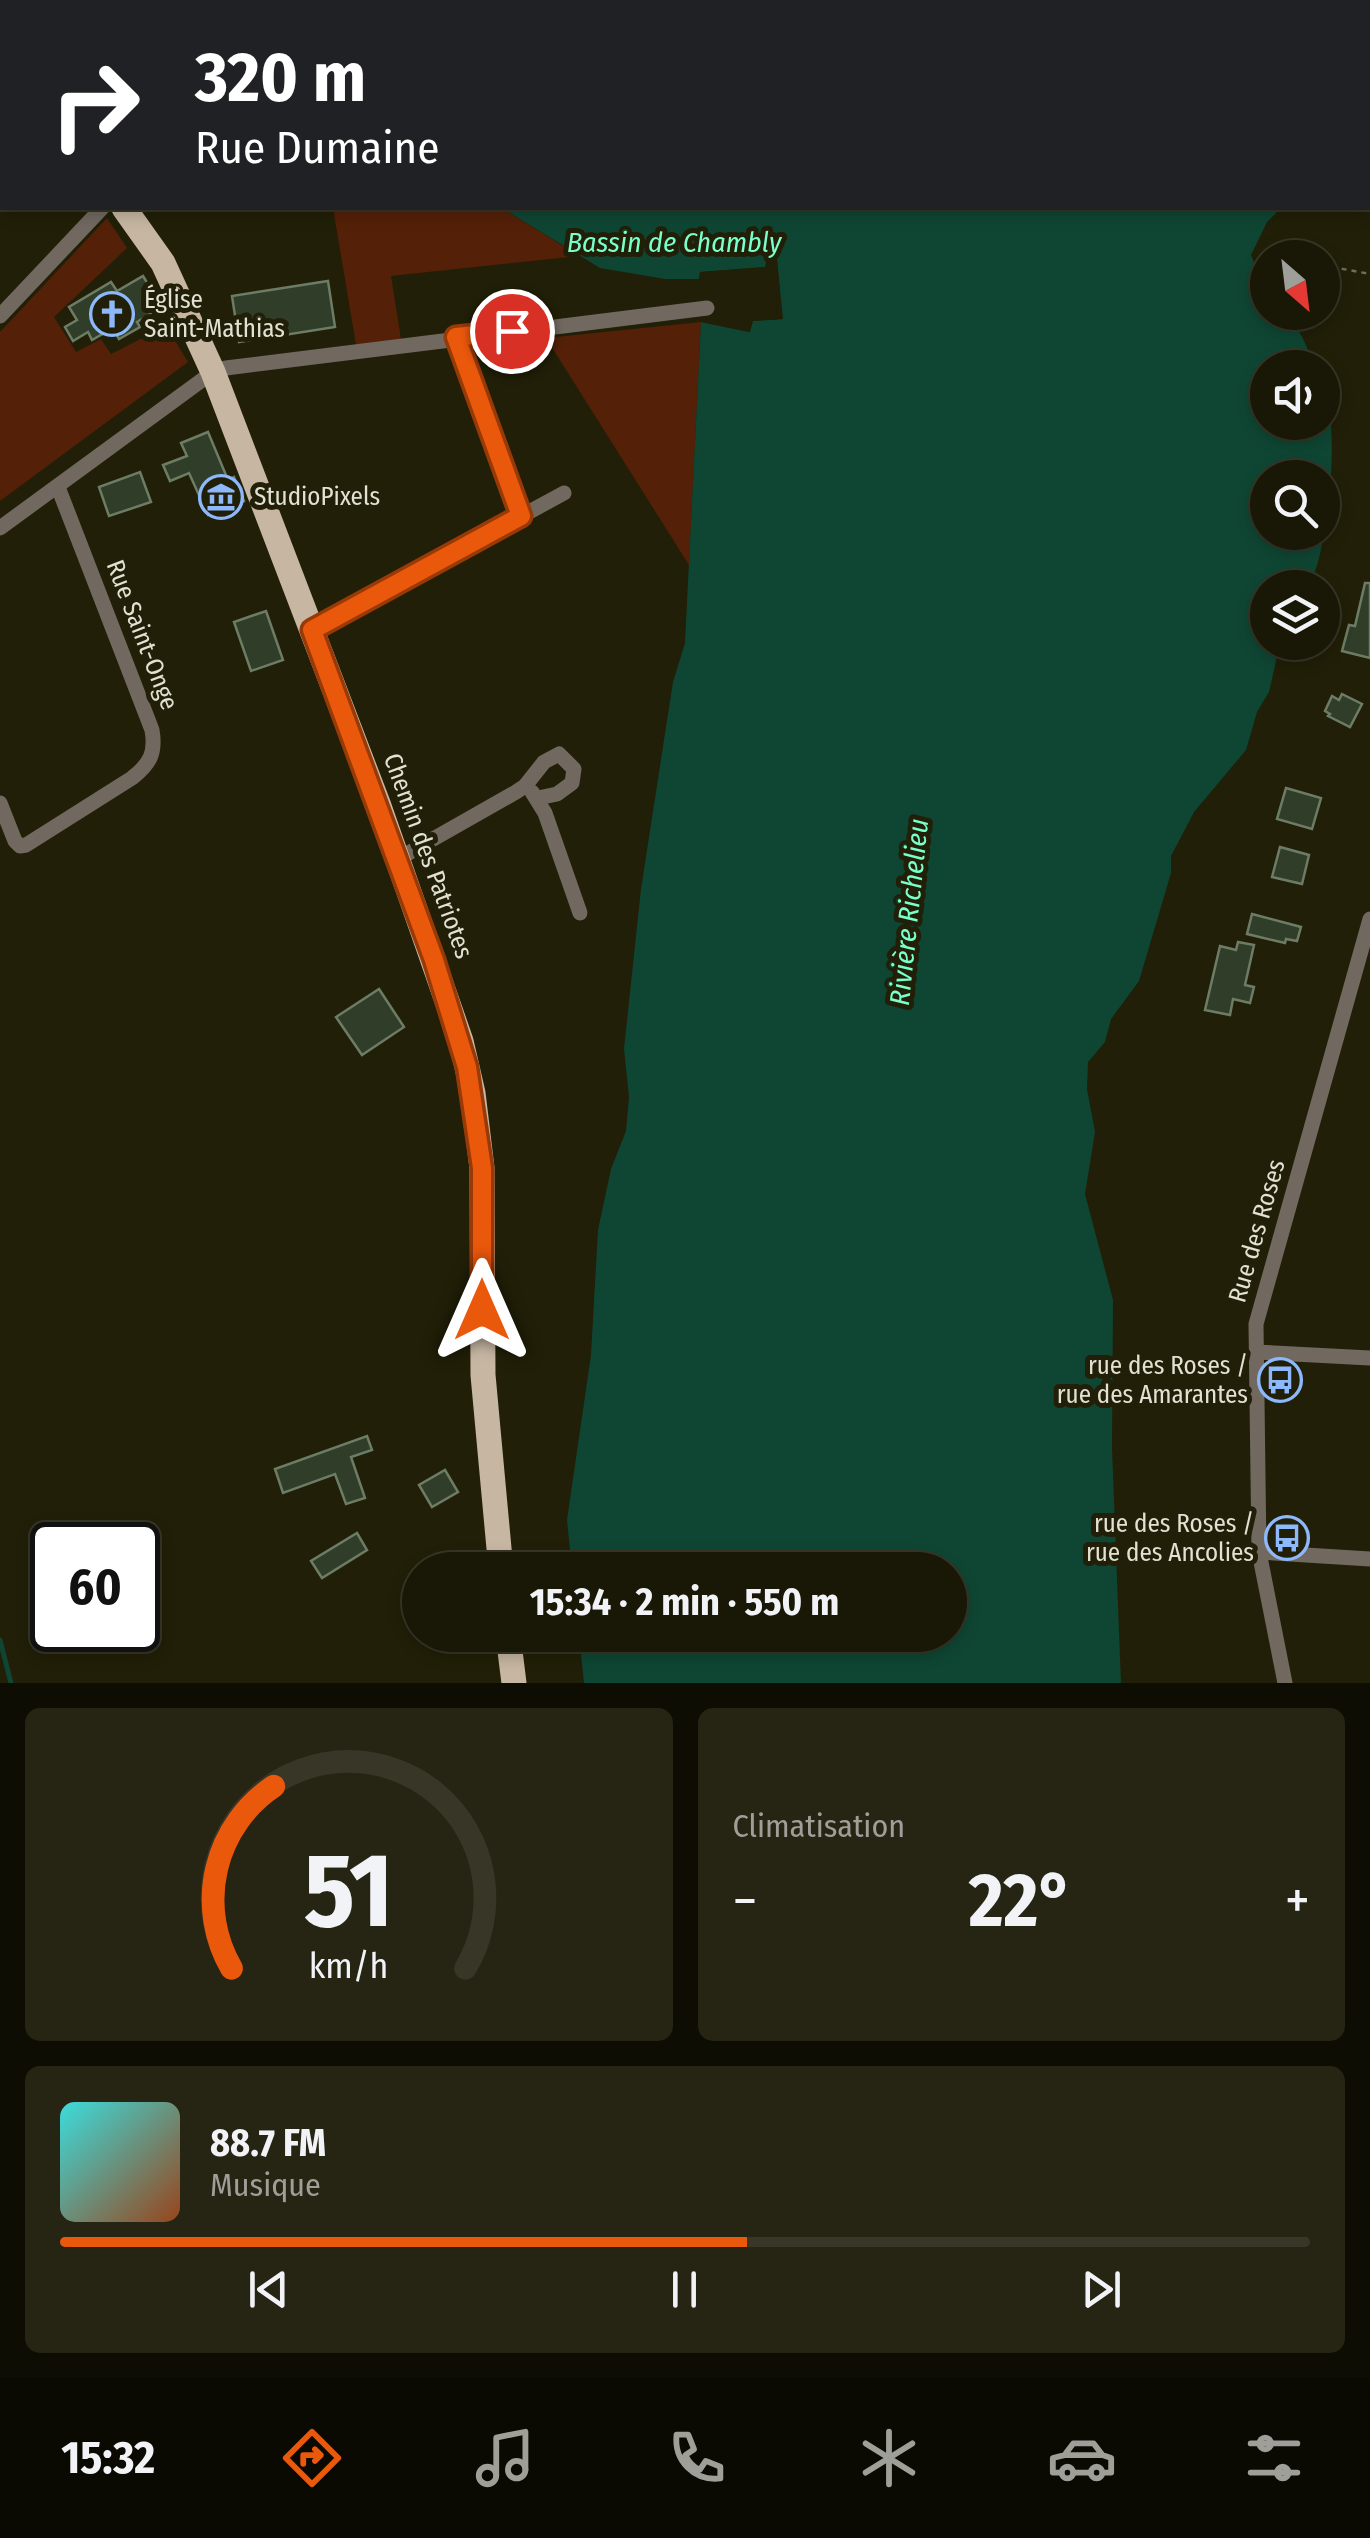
<!DOCTYPE html>
<html lang="fr">
<meta charset="utf-8">
<style>
:root{--surface:#191705;--page:#262413;--text:#f1f3f6;--muted:#9f9f9a;--line:#373627;--accent:#ea580c}
body{margin:0;font-family:"Fira Sans Condensed",sans-serif;background:var(--page);color:var(--text);height:100vh;display:flex;flex-direction:column;font-size:38px;white-space:nowrap}
*{box-sizing:border-box;margin:0}
p{font-size:32px;color:var(--muted)}
.icon{flex:none;width:55px;height:55px;fill:none;stroke:currentColor;stroke-width:2;stroke-linecap:round;stroke-linejoin:round}
.map{position:relative;height:1683px;overflow:hidden}
.drawer{display:flex;flex-direction:column;gap:25px;padding:25px;background:#0e0d03;flex:1}
.drawer>*{flex:none}
.hud{position:absolute;left:0px;top:0px;width:1370px;height:210px;box-shadow:0 5px 15px #0003,0 0 0 2px var(--line);background:#202124;color:#fff;overflow:hidden}
.needle{width:65px;rotate:152deg}
.fabs{position:absolute;left:1250px;top:240px;display:grid;gap:20px}
.fabs a{display:grid;place-items:center;width:90px;height:90px;border-radius:50%;background:var(--surface);box-shadow:0 5px 15px #0003,0 0 0 2px var(--line);font-size:50px}
.speed{position:absolute;left:30px;top:1522px;display:flex;gap:20px;font-size:50px;font-weight:700;text-align:center}
.speed>*{display:grid;place-content:center;width:130px;height:130px;border-radius:50%;background:var(--surface);box-shadow:0 5px 15px #0003,0 0 0 2px var(--line);line-height:1}
.speed .limit{border:5px solid #111;border-radius:15px;background:#fff;color:#111}
.pin{position:absolute;display:grid;place-items:center;width:85px;height:85px;color:#fff;margin:-42px;border:5px solid #fff;border-radius:50%;box-shadow:0 2px 10px #0007}
.me{position:absolute;width:110px;margin:-55px;rotate:0deg;stroke-linejoin:round;filter:drop-shadow(0 0 8px #0008)}
.turn{display:flex;align-items:center;gap:35px;height:210px;padding:0 30px;font-size:45px}
.turn .icon{width:130px;height:130px;stroke-width:2.5}
.turn b{display:block;font-size:70px;line-height:85px}
.big{font-size:75px;font-weight:700;line-height:1.1}
.drawer .card{flex:1;display:flex;flex-direction:column;justify-content:center;gap:15px;min-width:0;padding:0 35px;border-radius:15px;background:var(--page)}
.drawer .dial{align-items:center;gap:0}
.dial svg{height:260px;overflow:visible;fill:none;stroke:var(--line);stroke-width:7;stroke-linecap:round;text-anchor:middle}
.dial text{fill:var(--text);stroke:none}
.song{display:flex;align-items:center;gap:30px}
.cover{width:120px;height:120px;border-radius:15px;background:linear-gradient(135deg,hsl(180 70% 55%),hsl(20 70% 35%))}
.played{height:10px;border-radius:5px;background:linear-gradient(90deg,var(--accent) 55%,var(--line) 55%)}
.keys{display:flex;justify-content:space-around;direction:ltr}
.heat{display:flex;justify-content:space-between;align-items:center;font-size:55px;direction:ltr}
.drawer .tiles{flex:1;display:grid;gap:25px;grid-template-columns:1fr 1fr}
.card:last-child{grid-column:span 2}
.trip{position:absolute;left:402px;top:1552px;width:565px;height:100px;border-radius:50px;background:var(--surface);box-shadow:0 5px 15px #0003,0 0 0 2px var(--line);font-weight:700;line-height:100px;text-align:center}
.tabs{display:flex;height:160px;justify-content:space-around;align-items:center;background:#0a0902;color:var(--muted)}
.tabs .icon{width:70px;height:70px}
.tabs .active{color:var(--accent)}
.tabs b{font-size:45px;color:var(--text)}
.map>svg:first-child{display:block}
.green{fill:#542008}
.water{fill:#0f4633;fill-rule:evenodd}
.pier{fill:#211f07}
.lines{fill:none;stroke-linecap:round;stroke-linejoin:round}
.stream{stroke:#0f4633;stroke-width:5}
.building{fill:#303d29;stroke:#6d7c65;stroke-width:2.5}
.path{stroke:#6f6d59;stroke-width:2.5;stroke-dasharray:5 5;stroke-linecap:butt}
.minor{stroke:#716960;stroke-width:15}
.primary{stroke:#c6b6a2;stroke-width:25}
.route-casing{stroke:#983908;stroke-width:25}
.route{stroke:#ea580c;stroke-width:18}
.labels{text-anchor:middle;dominant-baseline:central;stroke-width:10;stroke-linejoin:round;paint-order:stroke}
.poi-label{font-size:25px;fill:#e2e1d3;stroke:#211f07;text-anchor:start}
.street-label{font-size:25px;fill:#e2e1d3;stroke:#211f07}
.water-label{font-size:28px;font-style:italic;fill:#7affcc;stroke:#211f07}
</style>
<div class="map">
<svg width="1370" height="1683" viewBox="0 0 1370 1683">
<rect width="100%" height="100%" fill="#211f07"/>
<!-- green -->
<g class="green">
<path d="M 333,208 L 502,208 L 579,256 L 391,276 L 401,339 L 356,345 Z"/>
<path d="M 107,218 L 127,248 L 54,317 L 76,352 L 101,339 L 111,354 L 166,326 L 188,362 L 0,501 L 0,332 Z"/>
<path d="M 701,322 L 689,565 L 546,338 Z"/>
</g>
<!-- water -->
<g class="water">
<path d="M 324,0 L 1247,0 L 1248,2 L 323,2 Z"/>
<path d="M 502,208 L 1281,208 L 1267,222 L 1251,255 L 1267,294 L 1268,312 C 1298,313 1305,345 1315,367 L 1268,368 L 1268,422 L 1322,422 L 1323,384 C 1341,426 1329,547 1309,587 L 1268,588 L 1268,642 L 1280,643 L 1269,692 L 1257,712 L 1246,750 L 1194,812 L 1171,856 L 1171,873 L 1139,981 L 1111,1019 L 1105,1042 L 1088,1062 L 1087,1089 L 1095,1132 L 1085,1194 L 1113,1300 L 1112,1448 L 1121,1683 L 584,1683 L 579,1635 L 950,1635 L 950,1570 L 572,1570 L 567,1520 L 591,1355 L 598,1230 L 611,1169 L 626,1131 L 629,1097 L 624,1049 L 641,889 L 673,682 L 685,643 L 701,322 L 749,332 L 752,321 L 782,319 L 777,259 L 766,267 L 700,272 L 699,279 L 665,279 L 600,268 ZM 1268,478 L 1322,478 L 1322,532 L 1268,532 Z"/>
</g>
<!-- pier -->
<path class="pier" d="M 777,259 L 783,319 L 753,321 L 750,332 L 701,322 L 702,317 L 746,327 L 750,317 L 777,314 L 773,265 L 767,272 L 704,277 L 700,284 L 699,279 L 700,272 L 765,267 L 766,262 Z"/>
<g class="lines">
<!-- stream -->
<path class="stream" d="M 0,1640 L 11,1683"/>
</g>
<!-- building -->
<g class="building">
<path d="M 143,276 L 162,307 L 137,322 L 140,327 L 119,339 L 113,328 L 92,340 L 88,332 L 73,341 L 65,327 L 77,320 L 69,307 L 111,282 L 117,291 Z"/>
<path d="M 328,281 L 335,327 L 239,342 L 232,296 Z"/>
<path d="M 208,432 L 228,480 L 234,477 L 244,501 L 208,515 L 189,473 L 170,481 L 163,465 L 187,456 L 181,443 Z"/>
<path d="M 140,472 L 151,502 L 109,516 L 99,487 Z"/>
<path d="M 1365,583 L 1370,583 L 1370,658 L 1342,651 L 1349,625 L 1355,626 Z"/>
<path d="M 266,611 L 283,660 L 251,671 L 234,622 Z"/>
<path d="M 1342,694 L 1362,704 L 1350,727 L 1328,716 L 1330,714 L 1325,711 L 1332,696 L 1339,700 Z"/>
<path d="M 1286,788 L 1321,798 L 1312,829 L 1277,819 Z"/>
<path d="M 1280,847 L 1309,855 L 1302,884 L 1272,877 Z"/>
<path d="M 1252,914 L 1301,927 L 1297,941 L 1286,939 L 1285,943 L 1247,934 Z"/>
<path d="M 1238,942 L 1254,945 L 1245,985 L 1254,987 L 1250,1003 L 1233,999 L 1230,1015 L 1205,1010 L 1220,946 L 1236,950 Z"/>
<path d="M 379,989 L 404,1027 L 362,1055 L 336,1017 Z"/>
<path d="M 367,1436 L 372,1450 L 351,1457 L 365,1498 L 346,1504 L 335,1474 L 283,1493 L 275,1469 Z"/>
<path d="M 445,1470 L 458,1492 L 432,1507 L 419,1485 Z"/>
<path d="M 357,1533 L 367,1550 L 322,1578 L 311,1561 Z"/>
</g>
<g class="lines">
<!-- path -->
<path class="path" d="M 1322,265 L 1370,274"/>
<!-- minor -->
<g class="minor">
<path d="M 91,2 L 93,0"/>
<path d="M 214,2 L 216,0"/>
<path d="M 0,316 L 102,208"/>
<path d="M 456,337 L 521,516"/>
<path d="M 0,528 L 213,372 L 226,368 L 707,308"/>
<path d="M 312,630 L 564,493"/>
<path d="M 532,792 L 545,813 L 580,913"/>
<path d="M 0,803 L 15,841 L 20,846 L 26,845 L 132,778 C 150,764 156,753 152,730 L 58,487"/>
<path d="M 398,859 L 516,792 L 525,786 L 544,762 L 559,754 L 574,769 L 572,783 L 557,794 L 538,798"/>
<path d="M 1256,1352 L 1370,1358"/>
<path d="M 1259,1552 L 1370,1559"/>
<path d="M 1285,1683 L 1259,1552 L 1256,1324 L 1370,919"/>
</g>
<!-- primary -->
<g class="primary">
<path d="M 0,65 L 2,68"/>
<path d="M 124,208 L 163,263 L 213,372 L 379,806 L 461,1041 L 473,1093 L 482,1168 L 483,1375 L 501,1570"/>
<path d="M 508,1635 L 514,1683"/>
</g>
</g>
<g class="lines">
<!-- route casing -->
<g class="route-casing">
<path id="route" d="M 482,1310 L 482,1168 L 467,1067 L 434,960 L 312,630 L 521,516 L 456,337 L 512,331"/>
</g>
<!-- route -->
<use href="#route" class="route"/>
</g>
<!-- icons -->
<defs>
<g id="church-ring" transform="scale(2.25)"><circle r="9.5" fill="#211f07" stroke="#8db9fc" stroke-width="1.5"/><path d="M-1.2-6h2.4v3.5h3.3v2.4h-3.3V6h-2.4V-.1h-3.3v-2.4h3.3Z" fill="#8db9fc"/></g>
<g id="museum-ring" transform="scale(2.25)"><circle r="9.5" fill="#211f07" stroke="#8db9fc" stroke-width="1.5"/><path d="M0-6L6-3V-2H-6V-3ZM-5-1h2V3h-2ZM-1-1h2V3h-2ZM3-1h2V3H3ZM-6 4H6V6H-6Z" fill="#8db9fc"/></g>
<g id="bus-ring" transform="scale(2.25)"><circle r="9.5" fill="#211f07" stroke="#8db9fc" stroke-width="1.5"/><path d="M-5-6H5V4H4V6H2V4H-2V6H-4V4H-5ZM-3.5-4V0h7V-4ZM-3.5 1.2v1.5H-2V1.2ZM2 1.2v1.5H3.5V1.2Z" fill="#8db9fc"/></g>
</defs>
<g fill-rule="evenodd">
<use href="#church-ring" x="112" y="314"/>
<use href="#museum-ring" x="221" y="497"/>
<use href="#bus-ring" x="1280" y="1380"/>
<use href="#bus-ring" x="1287" y="1538"/>
</g>
<g class="labels">
<!-- poi labels -->
<g class="poi-label">
<text x="144" y="300">Église<tspan x="144" dy="29">Saint-Mathias</tspan></text>
<text x="254" y="497">StudioPixels</text>
<text x="1248" y="1366" text-anchor="end">rue des Roses /<tspan x="1248" dy="29">rue des Amarantes</tspan></text>
<text x="1254" y="1524" text-anchor="end">rue des Roses /<tspan x="1254" dy="29">rue des Ancolies</tspan></text>
</g>
<!-- street labels -->
<g class="street-label">
<text transform="translate(142 635) rotate(69)">Rue Saint-Onge</text>
<text transform="translate(428 856) rotate(70)">Chemin des Patriotes</text>
<text transform="translate(1257 1231) rotate(-74)">Rue des Roses</text>
</g>
<!-- water labels -->
<g class="water-label">
<text x="674" y="242">Bassin de Chambly</text>
<text transform="translate(909 912) rotate(-84)">Rivière Richelieu</text>
</g>
</g>
</svg>
<div class="fabs">
<a><svg class="needle" viewBox="-14 -14 28 28"><path d="M0-13l5 13h-10z" fill="#e53935"/><path d="M0 13l5-13h-10z" fill="#9f9f9a"/></svg></a>
<a><svg class="icon" aria-label="sound" viewBox="0 0 24 24"><path d="M4 9h4l5-4v14l-5-4H4zM17 9q2 3 0 6"/></svg></a>
<a><svg class="icon" aria-label="search" viewBox="0 0 24 24"><circle cx="10" cy="10" r="6"/><path d="M15 15l6 6"/></svg></a>
<a><svg class="icon" aria-label="layers" viewBox="0 0 24 24"><path d="M12 4l9 5-9 5-9-5zM3 14l9 5 9-5"/></svg></a>
</div>
<div class="speed"><div class="limit">60</div></div>
<div class="pin" style="left:512px;top:331px;background:#d93025"><svg class="icon" aria-label="arrive" viewBox="0 0 24 24"><path d="M6 21V4h12l-3 4 3 4H6"/></svg></div>
<svg class="me" style="left:482px;top:1310px" viewBox="-20 -20 40 40"><path d="M0-17L14 15 0 8-14 15z" fill="#ea580c" stroke="#fff" stroke-width="4"/></svg>
<div class="trip">15:34 · 2 min · 550 m</div>
<div class="hud">
<div class="turn"><svg class="icon" aria-label="right" viewBox="0 0 24 24"><path d="M7 20v-9h11M14 6l5 5-5 5"/></svg><div><b>320 m</b>Rue Dumaine</div></div>
</div>
</div>
<section class="drawer">
<div class="tiles">
<div class="card dial"><svg viewBox="0 0 100 80">
<path d="M14 69A42 42 0 1 1 86 69"/>
<path d="M14 69A42 42 0 0 1 27 13" stroke="#ea580c"/>
<text x="50" y="56" font-size="32" font-weight="700">51</text>
<text x="50" y="72" font-size="11">km/h</text>
</svg></div>
<div class="card"><p>Climatisation</p>
<div class="heat"><a>−</a><b class="big">22°</b><a>+</a></div>
</div>
<div class="card">
<div class="song"><i class="cover"></i><div><b>88.7 FM</b><p>Musique</p></div></div>
<div class="played"></div>
<div class="keys"><svg class="icon" aria-label="previous" viewBox="0 0 24 24"><path d="M18 5L8 12l10 7zM5 5v14"/></svg><svg class="icon" aria-label="pause" viewBox="0 0 24 24"><path d="M8 5v14M16 5v14"/></svg><svg class="icon" aria-label="next" viewBox="0 0 24 24"><path d="M6 5l10 7-10 7zM19 5v14"/></svg></div>
</div>
</div>
</section>
<nav class="tabs">
<b>15:32</b>
<svg class="icon active" aria-label="directions" viewBox="0 0 24 24"><path d="M12 3l9 9-9 9-9-9zM9 14v-3h6M13 9l2 2-2 2"/></svg>
<svg class="icon" aria-label="music" viewBox="0 0 24 24"><path d="M9 18V5l10-2v13"/><circle cx="6" cy="18" r="3"/><circle cx="16" cy="16" r="3"/></svg>
<svg class="icon" aria-label="phone" viewBox="0 0 24 24"><path d="M5 4h4l2 5-3 2q2 4 5 5l2-3 5 2v4C11 20 4 13 5 4z"/></svg>
<svg class="icon" aria-label="climate" viewBox="0 0 24 24"><path d="M12 3v18M4 7l16 10M4 17L20 7"/></svg>
<svg class="icon" aria-label="car" viewBox="0 0 24 24"><path d="M5 17H2v-5l4-1 3-4h7l3 4 3 1v5h-3M9 17h6M6 11h13"/><circle cx="7" cy="17" r="2"/><circle cx="17" cy="17" r="2"/></svg>
<svg class="icon" aria-label="filters" viewBox="0 0 24 24"><path d="M4 7h16M4 17h16"/><circle cx="9" cy="7" r="2"/><circle cx="15" cy="17" r="2"/></svg>
</nav>
